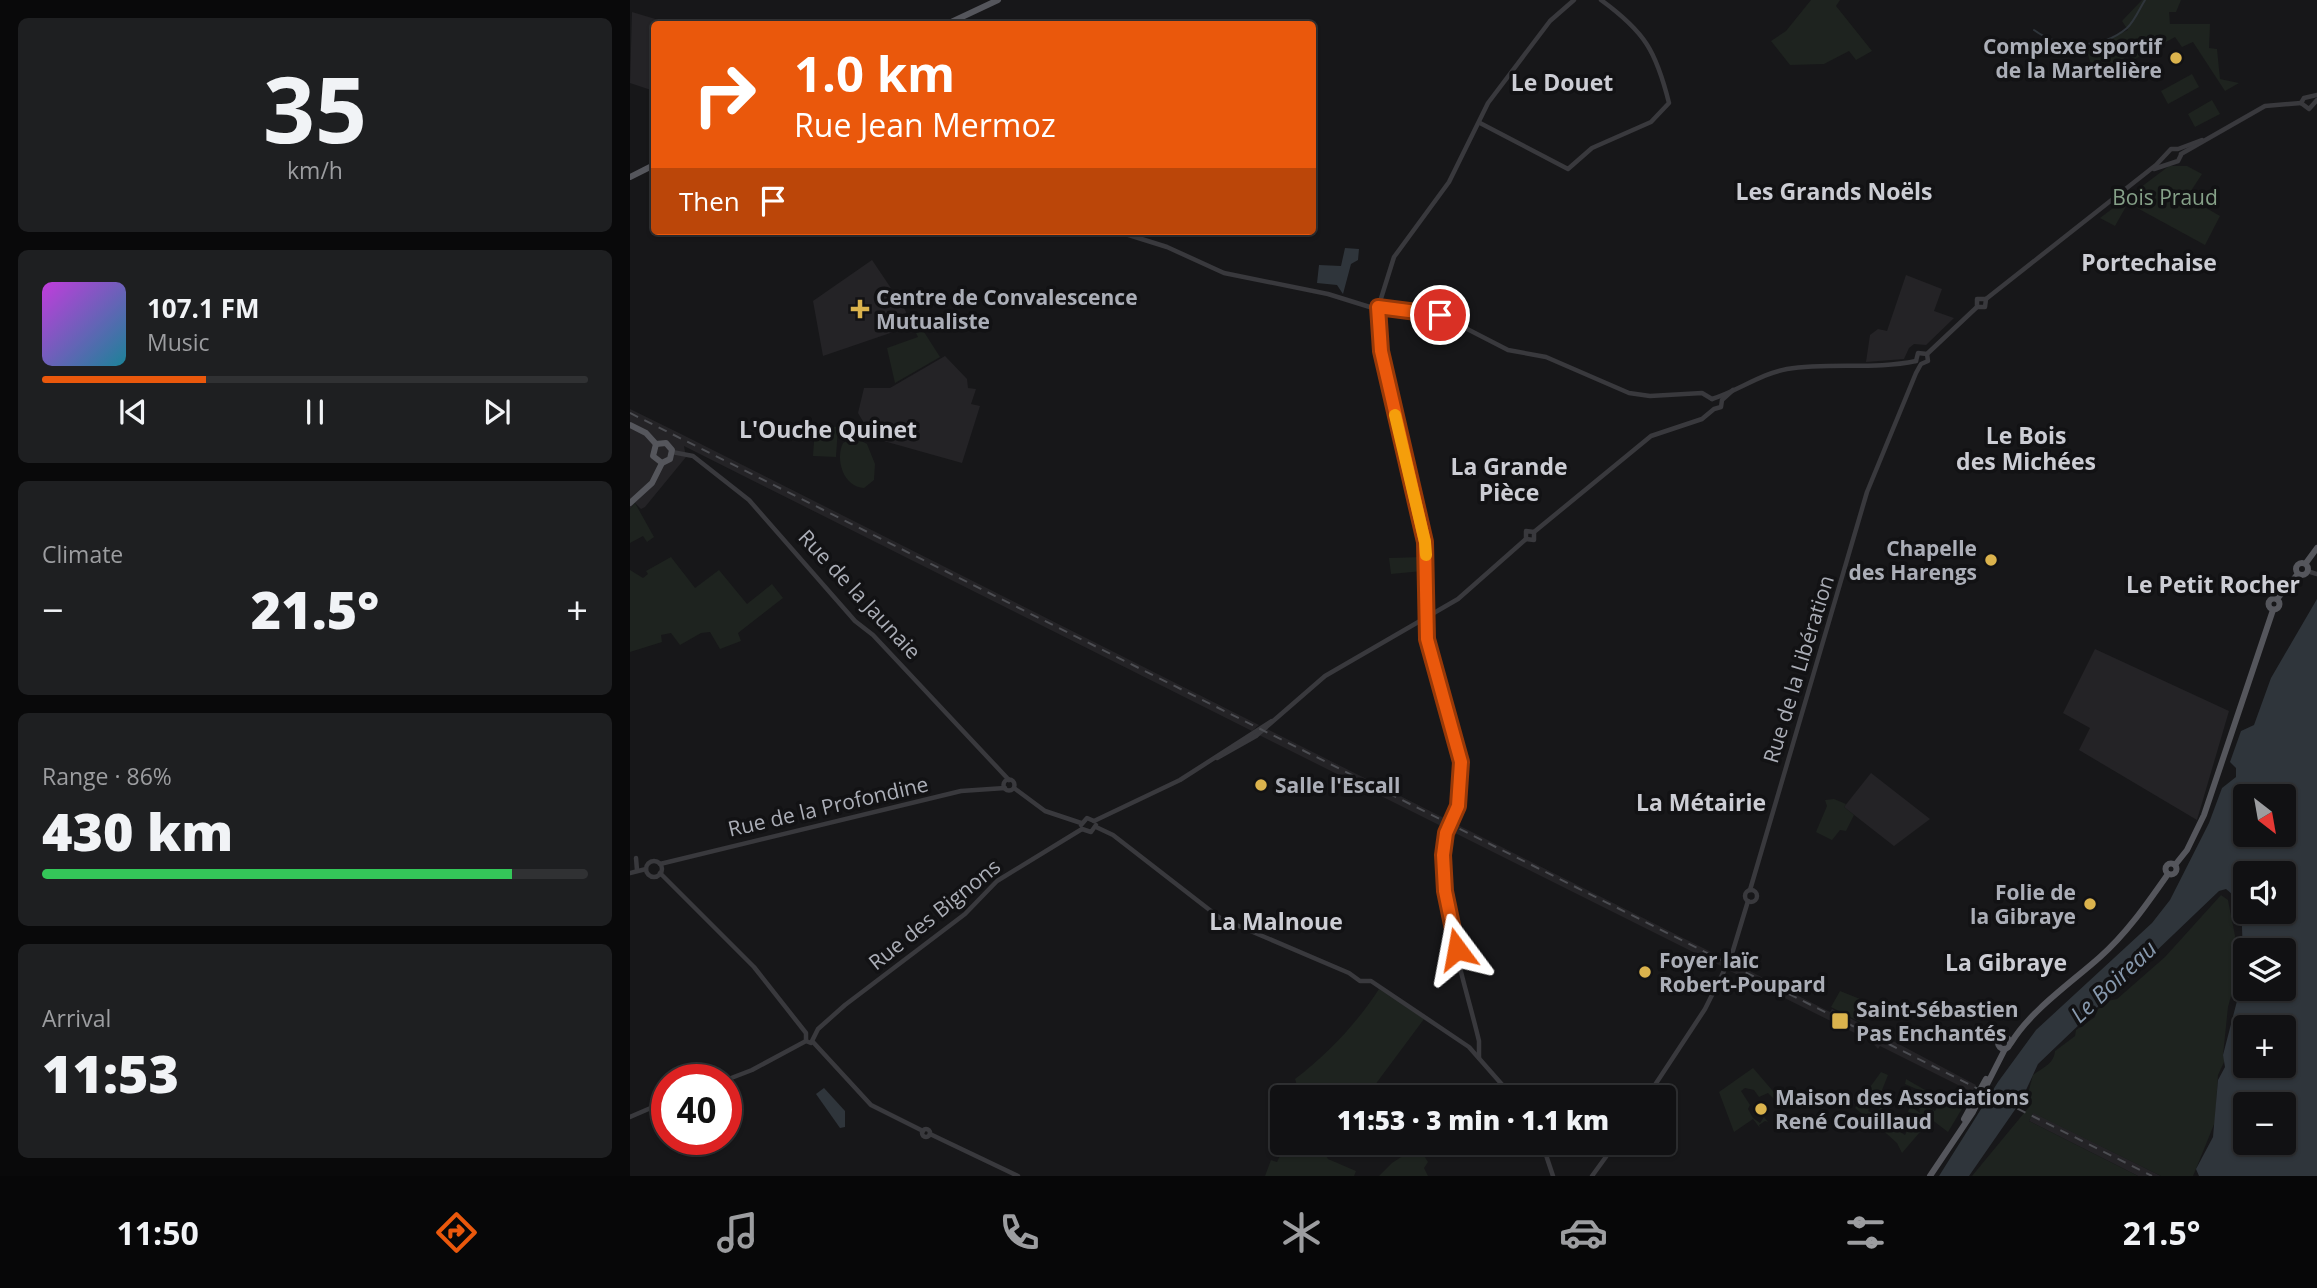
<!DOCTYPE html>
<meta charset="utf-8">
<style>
:root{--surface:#111113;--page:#1e1f21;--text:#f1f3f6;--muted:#9c9da0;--line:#303133;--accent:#ea580c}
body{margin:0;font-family:"Open Sans",sans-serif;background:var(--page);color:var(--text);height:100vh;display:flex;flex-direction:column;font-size:26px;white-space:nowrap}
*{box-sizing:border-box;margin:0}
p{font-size:23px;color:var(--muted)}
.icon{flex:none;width:38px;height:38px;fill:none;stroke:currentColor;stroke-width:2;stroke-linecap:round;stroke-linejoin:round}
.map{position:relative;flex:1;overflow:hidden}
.drawer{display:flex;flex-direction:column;gap:18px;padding:18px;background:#09090a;width:630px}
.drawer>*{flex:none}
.banner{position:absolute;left:21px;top:21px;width:665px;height:214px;border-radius:7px;box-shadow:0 2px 5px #0004,0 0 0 2px var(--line);background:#ea580c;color:#fff;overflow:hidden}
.needle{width:46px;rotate:149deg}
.controls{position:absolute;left:1603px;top:784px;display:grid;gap:14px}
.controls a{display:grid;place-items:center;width:63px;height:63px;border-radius:7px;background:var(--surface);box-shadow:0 2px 5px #0004,0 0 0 2px var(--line);font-size:35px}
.speed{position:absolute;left:21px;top:1064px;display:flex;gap:14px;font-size:35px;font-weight:700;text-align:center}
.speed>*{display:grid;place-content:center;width:91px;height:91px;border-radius:50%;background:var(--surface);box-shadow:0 2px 5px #0004,0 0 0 2px var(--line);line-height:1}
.speed .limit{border:10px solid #d22;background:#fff;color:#111}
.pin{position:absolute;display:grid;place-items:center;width:60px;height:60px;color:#fff;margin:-30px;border:4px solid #fff;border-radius:50%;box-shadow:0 2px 7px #0007}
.me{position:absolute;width:77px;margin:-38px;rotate:347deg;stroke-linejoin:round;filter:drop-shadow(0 0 5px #0008)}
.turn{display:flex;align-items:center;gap:24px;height:147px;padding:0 28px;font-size:32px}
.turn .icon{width:91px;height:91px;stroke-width:2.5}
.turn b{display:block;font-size:49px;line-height:60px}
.then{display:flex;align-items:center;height:66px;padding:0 28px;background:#0003;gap:14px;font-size:26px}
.big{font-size:52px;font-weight:800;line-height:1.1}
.drawer .tile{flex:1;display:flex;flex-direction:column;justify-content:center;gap:10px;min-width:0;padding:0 24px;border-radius:10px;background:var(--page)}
.drawer .dial{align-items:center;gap:0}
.dial b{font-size:91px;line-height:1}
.song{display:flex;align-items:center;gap:21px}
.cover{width:84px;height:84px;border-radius:10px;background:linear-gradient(135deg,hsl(290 70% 55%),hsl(190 70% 35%))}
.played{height:7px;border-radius:4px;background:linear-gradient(90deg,var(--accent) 30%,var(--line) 30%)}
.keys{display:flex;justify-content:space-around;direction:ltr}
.heat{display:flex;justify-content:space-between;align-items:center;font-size:38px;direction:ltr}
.charge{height:10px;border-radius:5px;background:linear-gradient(90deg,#34c759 86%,var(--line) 0)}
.trip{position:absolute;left:640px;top:1085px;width:406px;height:70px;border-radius:7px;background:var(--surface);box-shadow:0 2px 5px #0004,0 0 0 2px var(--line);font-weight:800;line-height:70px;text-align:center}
.menu{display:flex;height:112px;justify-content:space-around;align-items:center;background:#070708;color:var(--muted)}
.menu .icon{width:49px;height:49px}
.menu .selected{color:var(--accent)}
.menu b{font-size:32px;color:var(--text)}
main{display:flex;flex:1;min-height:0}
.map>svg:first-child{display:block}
.built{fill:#242326}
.green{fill:#1e231f}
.water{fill:#2f353b;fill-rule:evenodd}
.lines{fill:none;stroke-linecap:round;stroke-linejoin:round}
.stream{stroke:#2f353b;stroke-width:2}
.minor{stroke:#39393d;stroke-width:4.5}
.major{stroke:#55565c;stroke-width:6}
.rail{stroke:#4c4d52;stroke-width:2;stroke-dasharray:9 7;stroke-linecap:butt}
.minor-bridge{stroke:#39393d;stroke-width:4.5}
.route-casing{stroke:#983908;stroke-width:18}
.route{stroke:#ea580c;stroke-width:12}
.slow{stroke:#f59e0b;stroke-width:12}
.poi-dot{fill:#dbb34d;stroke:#121214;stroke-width:2.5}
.labels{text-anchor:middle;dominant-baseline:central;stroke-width:7;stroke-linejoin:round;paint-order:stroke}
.poi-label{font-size:21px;font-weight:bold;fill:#abaeb7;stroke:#121214;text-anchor:start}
.park-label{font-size:21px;fill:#85a088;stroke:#121214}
.street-label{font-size:21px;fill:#abaeb7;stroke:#121214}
.neighbourhood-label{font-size:23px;font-weight:bold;fill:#cccdd4;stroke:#121214}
.water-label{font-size:23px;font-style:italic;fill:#8799ae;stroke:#121214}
</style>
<main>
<section class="drawer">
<div class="tile dial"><b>35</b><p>km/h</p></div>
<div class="tile">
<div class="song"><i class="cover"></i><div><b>107.1 FM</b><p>Music</p></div></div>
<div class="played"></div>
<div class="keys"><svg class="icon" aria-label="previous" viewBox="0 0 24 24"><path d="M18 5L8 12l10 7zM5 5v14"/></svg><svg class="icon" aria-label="pause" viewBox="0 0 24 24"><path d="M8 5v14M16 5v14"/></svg><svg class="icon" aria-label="next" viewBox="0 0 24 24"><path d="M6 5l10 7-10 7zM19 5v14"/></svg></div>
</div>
<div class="tile"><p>Climate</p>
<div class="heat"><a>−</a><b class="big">21.5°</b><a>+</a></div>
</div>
<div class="tile"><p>Range · 86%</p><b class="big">430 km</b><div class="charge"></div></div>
<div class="tile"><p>Arrival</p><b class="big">11:53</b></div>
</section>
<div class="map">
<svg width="1687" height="1176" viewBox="0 0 1687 1176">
<rect width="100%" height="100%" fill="#171719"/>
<!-- built -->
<g class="built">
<path d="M 2,12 L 42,24 L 24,24 L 24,91 L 0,83 Z"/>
<path d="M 242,260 L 273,306 L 276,312 L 272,329 L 193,356 L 183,301 Z"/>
<path d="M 1276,275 L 1312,289 L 1304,311 L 1324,318 L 1296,345 L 1284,344 L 1279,348 L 1274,359 L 1236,362 L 1240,335 L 1248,329 L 1257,331 Z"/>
<path d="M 315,356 L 337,379 L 338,388 L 346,389 L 341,404 L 350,406 L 332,463 L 243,438 L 228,413 L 234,388 L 260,388 Z"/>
<path d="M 0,409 L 51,434 L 629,725 L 622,731 L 54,446 L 56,457 L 15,507 L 11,509 L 5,503 L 0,509 Z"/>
<path d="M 1465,649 L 1599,711 L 1567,820 L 1449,750 L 1460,728 L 1433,713 Z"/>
<path d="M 637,729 L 818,820 L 815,828 L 629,735 Z"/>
<path d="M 1241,773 L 1300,819 L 1264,846 L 1214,807 Z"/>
<path d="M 826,824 L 1095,959 L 1091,966 L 823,832 Z"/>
<path d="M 1102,962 L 1200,1012 L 1202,1009 L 1214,1015 L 1346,1085 L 1342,1092 L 1250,1046 L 1248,1049 L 1241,1041 L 1098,970 Z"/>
<path d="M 1403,1112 L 1531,1176 L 1508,1176 L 1399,1121 Z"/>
</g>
<!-- green -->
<g class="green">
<path d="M 1181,0 L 1210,0 L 1206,6 L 1242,51 L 1226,60 L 1219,51 L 1194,64 L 1160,65 L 1141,41 L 1156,31 Z"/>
<path d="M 1512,0 L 1551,0 L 1546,12 L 1539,12 L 1540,24 L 1580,24 L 1579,48 L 1587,49 L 1590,79 L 1609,83 L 1595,91 L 1563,42 L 1552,47 L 1545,37 L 1505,59 L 1496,55 L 1486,73 L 1462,67 L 1456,49 L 1498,30 L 1492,21 Z"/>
<path d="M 1562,74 L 1569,87 L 1538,104 L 1531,91 Z"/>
<path d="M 1582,100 L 1590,114 L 1565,127 L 1558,114 Z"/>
<path d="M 1539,166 L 1557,166 L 1572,174 L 1557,197 L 1590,216 L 1575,245 L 1498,203 L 1485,226 L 1470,218 Z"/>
<path d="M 294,332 L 310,357 L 265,383 L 257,348 L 288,337 L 286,333 Z"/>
<path d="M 185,426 L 208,427 L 206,457 L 183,456 Z"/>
<path d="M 224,437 L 237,444 L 245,464 L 244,480 L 234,488 C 213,487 205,459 213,443 Z"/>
<path d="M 5,503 L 24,537 L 17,542 L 13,536 L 0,543 L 0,509 Z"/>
<path d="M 41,557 L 65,588 L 89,570 L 117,604 L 142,584 L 153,598 L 108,633 L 111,641 L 90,649 L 80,632 L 71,633 L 50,645 L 41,633 L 31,635 L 32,642 L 0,652 L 0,570 L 13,578 L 18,574 L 16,571 Z"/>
<path d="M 793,557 L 793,571 L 761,574 L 759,558 Z"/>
<path d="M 1204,799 L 1216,804 L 1214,807 L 1224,815 L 1216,831 L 1210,830 L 1202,840 L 1186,832 L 1197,806 L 1195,800 Z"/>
<path d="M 1591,895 L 1598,900 L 1606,941 L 1604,966 L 1606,978 L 1598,1007 L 1593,1055 L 1595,1060 L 1588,1075 L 1585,1122 L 1563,1176 L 1531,1176 L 1403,1113 L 1399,1121 L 1508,1176 L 1342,1176 L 1399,1107 L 1395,1104 L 1403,1075 C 1412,1068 1424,1064 1425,1051 L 1445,1036 L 1446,1030 L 1465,1017 L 1466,1011 L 1477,1001 L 1487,999 L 1535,957 Z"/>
<path d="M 749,989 L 794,1019 L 736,1097 L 671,1097 L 665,1079 C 697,1055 727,1023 749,989 Z"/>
<path d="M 1210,991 L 1230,999 L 1230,1022 L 1201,1007 Z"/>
<path d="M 1123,1068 L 1148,1097 L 1147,1102 L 1138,1093 L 1129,1097 L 1124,1090 L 1115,1088 L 1111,1091 L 1120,1105 L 1118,1109 L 1123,1118 L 1130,1123 L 1134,1117 L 1138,1122 L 1135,1121 L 1129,1125 L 1130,1128 L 1123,1119 L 1104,1132 L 1089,1092 Z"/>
<path d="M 1251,1072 L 1258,1075 L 1250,1095 L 1246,1094 L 1238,1111 L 1246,1115 L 1256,1098 L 1246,1125 L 1225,1108 Z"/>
<path d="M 1276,1079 L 1314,1101 L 1321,1091 L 1336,1102 L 1318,1132 L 1301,1119 L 1272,1153 L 1267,1143 L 1247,1125 L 1253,1113 L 1257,1115 L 1254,1122 L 1275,1135 L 1279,1127 L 1285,1130 L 1295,1116 L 1278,1112 L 1280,1106 L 1290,1113 L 1289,1106 L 1286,1104 L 1288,1102 L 1305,1111 L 1309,1103 L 1289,1095 L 1291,1091 L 1275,1084 Z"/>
<path d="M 656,1143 L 689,1143 L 698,1159 L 726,1171 L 724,1176 L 635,1176 L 641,1160 L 647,1162 Z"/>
<path d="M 788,1146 L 798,1162 L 794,1168 L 798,1176 L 749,1176 L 762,1163 Z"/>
</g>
<!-- water -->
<g class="water">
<path d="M 715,248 L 729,249 L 728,260 L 721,264 L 713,294 L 707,285 L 687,283 L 689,265 L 711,266 Z"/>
<path d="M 1687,599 L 1687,1176 L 1569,1176 L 1566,1169 L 1583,1137 L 1588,1080 L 1595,1067 L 1593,1055 L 1607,1001 L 1615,991 C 1604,964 1625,910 1596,889 L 1589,891 L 1408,1064 L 1391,1101 L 1339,1176 L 1309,1176 L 1368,1082 L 1406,1030 L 1522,923 L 1540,900 L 1579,823 L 1592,788 L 1606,777 L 1606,768 L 1600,762 L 1611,731 L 1624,725 L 1641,678 ZM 1615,796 L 1654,796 L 1654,835 L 1615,835 ZM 1615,873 L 1654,873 L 1654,912 L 1615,912 ZM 1615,950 L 1654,950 L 1654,989 L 1615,989 ZM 1615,1027 L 1654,1027 L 1654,1066 L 1615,1066 ZM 1615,1104 L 1654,1104 L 1654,1143 L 1615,1143 Z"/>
<path d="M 194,1088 L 215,1111 L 215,1127 L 210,1128 L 186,1094 Z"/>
</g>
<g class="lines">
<!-- stream -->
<path class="stream" d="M 1404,30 C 1430,49 1471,50 1497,28 C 1504,22 1510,8 1515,0"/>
<!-- minor -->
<g class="minor">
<path d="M 1671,103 L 1679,109 L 1687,100"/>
<path d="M 1671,103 L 1674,98 L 1687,95"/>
<path d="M 850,123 L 938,169 L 962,148 L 1021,122 L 1039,103 C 1026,51 1015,32 971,0"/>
<path d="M 1551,154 L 1635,106 L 1671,103"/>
<path d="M 1524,169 L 1548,161 L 1551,155"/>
<path d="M 486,231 L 537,247 L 594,273 L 698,294 L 743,308 L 810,315 L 878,350 L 916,357 L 999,393 L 1020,396 L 1072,393 L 1082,399"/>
<path d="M 1356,299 L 1526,165 L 1541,149 L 1548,149 L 1572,140"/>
<path d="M 1347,307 L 1347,299 L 1356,299"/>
<path d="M 1347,307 L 1355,307 L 1356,299"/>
<path d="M 1297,354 L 1347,307"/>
<path d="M 1286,361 L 1288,353 L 1297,354"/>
<path d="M 1082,399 C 1108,391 1130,374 1157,369 C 1200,362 1244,370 1286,361"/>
<path d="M 42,452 L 63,456 L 119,500 L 225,621 L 243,635 L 379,780"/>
<path d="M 904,532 L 1021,436 L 1072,419 L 1084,409 L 1091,407 L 1092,400 L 1103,390"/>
<path d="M 896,539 L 904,540 L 904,532"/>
<path d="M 896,539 L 896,531 L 904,532"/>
<path d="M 1677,571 L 1687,574"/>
<path d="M 587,758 L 626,736 L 695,676 L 828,599 L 896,539"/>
<circle cx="379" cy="785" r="5.5"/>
<path d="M 384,788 L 415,811 L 451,823"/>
<path d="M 823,818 L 831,794 L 831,762 L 798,644 L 795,542 L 751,351 L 748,308 L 764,257 L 819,182 L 858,103 L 920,21 L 944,0"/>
<path d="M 464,821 L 550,780 L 642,721"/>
<path d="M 451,825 L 457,818 L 464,821"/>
<path d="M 466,827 L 483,835 L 590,918 L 719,973 L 730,981 L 741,981 L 839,1047 L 883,1097"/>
<path d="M 452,829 L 461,832 L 466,825"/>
<path d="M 816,833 C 802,888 836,985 849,1041 L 849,1058"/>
<path d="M 6,858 L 7,870"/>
<circle cx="24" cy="869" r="8"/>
<path d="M 30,864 L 331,791 L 375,788"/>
<path d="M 0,873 L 16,869"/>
<path d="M 30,873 L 124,967 L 176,1033 L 176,1041 L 181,1043 L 188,1029 L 215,1005 L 335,914 L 367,881 L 452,829"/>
<path d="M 1120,890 L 1237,492 L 1286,373 L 1291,364 L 1298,361 L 1297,354"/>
<circle cx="1121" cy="896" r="6"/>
<path d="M 1101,957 L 1118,901"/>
<path d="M 183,1042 L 241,1105 L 293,1131"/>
<path d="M 96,1080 L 122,1070 L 176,1041"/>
<path d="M 1017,1097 L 1075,1009 L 1093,973"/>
<path d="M 0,1117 L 37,1101"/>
<circle cx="296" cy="1133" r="4"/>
<path d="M 300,1134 L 388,1176"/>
<path d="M 912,1143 L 923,1176"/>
<path d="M 962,1176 L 986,1143"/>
</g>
<!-- major -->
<g class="major">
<path d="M 317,24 L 368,0"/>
<path d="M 0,177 L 24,165"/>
<path d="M 0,425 L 16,433 L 26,444"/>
<path d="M 26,444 L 36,443 L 42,450 L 40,459 L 32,463"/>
<path d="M 26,444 L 23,456 L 32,463"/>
<path d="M 0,503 L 22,483 L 32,463"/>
<circle cx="1672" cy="569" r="6"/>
<path d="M 1676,563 L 1687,548"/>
<circle cx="1644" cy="604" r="5.5"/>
<path d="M 1647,599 L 1667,575"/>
<circle cx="1541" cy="869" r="5.5"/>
<path d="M 1545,865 L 1557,850 L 1574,815 L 1643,610"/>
<circle cx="1374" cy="1043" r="6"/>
<path d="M 1381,1043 C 1400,1011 1442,982 1470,957 C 1497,933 1517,904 1538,874"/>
<path d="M 1334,1119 L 1356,1079"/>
<path d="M 1300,1176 L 1343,1112 L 1375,1049"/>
</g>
<!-- rail -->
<path class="rail" d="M 0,413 L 1522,1176"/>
<!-- minor-bridge -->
<g class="minor-bridge">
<path d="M 816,833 L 823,818"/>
<path d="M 1093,973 L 1101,957"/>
</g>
</g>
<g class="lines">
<!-- route casing -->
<g class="route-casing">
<path id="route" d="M 810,315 L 748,307 L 751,351 L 795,542 L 797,639 L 831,762 L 828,806 L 816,833 L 813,855 L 815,891 L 827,949"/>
</g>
<!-- route -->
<use href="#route" class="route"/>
<!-- slow -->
<path class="slow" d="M 765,415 L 795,542 L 796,555"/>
</g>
<!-- markers -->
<g class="poi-dot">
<circle cx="1546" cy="58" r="7"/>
<path d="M226.5 298.5h7v7h7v7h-7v7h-7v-7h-7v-7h7z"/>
<circle cx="1361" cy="560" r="7"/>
<circle cx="631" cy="785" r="7"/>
<circle cx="1460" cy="904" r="7"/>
<circle cx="1015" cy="972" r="7"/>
<rect x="1201" y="1012" width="18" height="18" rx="3.5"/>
<circle cx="1131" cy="1109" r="7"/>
</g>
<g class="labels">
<!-- poi labels -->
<g class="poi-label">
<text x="1532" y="46" text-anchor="end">Complexe sportif<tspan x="1532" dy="24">de la Martelière</tspan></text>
<text x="246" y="297">Centre de Convalescence<tspan x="246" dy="24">Mutualiste</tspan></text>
<text x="1347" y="548" text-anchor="end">Chapelle<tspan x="1347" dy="24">des Harengs</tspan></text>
<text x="645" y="785">Salle l'Escall</text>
<text x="1446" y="892" text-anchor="end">Folie de<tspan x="1446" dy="24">la Gibraye</tspan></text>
<text x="1029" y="960">Foyer laïc<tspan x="1029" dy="24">Robert-Poupard</tspan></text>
<text x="1226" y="1009">Saint-Sébastien<tspan x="1226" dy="24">Pas Enchantés</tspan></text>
<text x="1145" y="1097">Maison des Associations<tspan x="1145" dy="24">René Couillaud</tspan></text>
</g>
<!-- park labels -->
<g class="park-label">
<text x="1535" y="197">Bois Praud</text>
</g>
<!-- street labels -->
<g class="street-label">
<text transform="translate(230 594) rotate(47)">Rue de la Jaunaie</text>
<text transform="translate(1168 669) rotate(-73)">Rue de la Libération</text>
<text transform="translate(198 806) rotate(-13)">Rue de la Profondine</text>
<text transform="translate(304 914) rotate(-39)">Rue des Bignons</text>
</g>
<!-- neighbourhood labels -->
<g class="neighbourhood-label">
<text x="932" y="82">Le Douet</text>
<text x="1204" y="191">Les Grands Noëls</text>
<text x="1519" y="262">Portechaise</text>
<text x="198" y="429">L'Ouche Quinet</text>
<text x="1396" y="435">Le Bois<tspan x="1396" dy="26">des Michées</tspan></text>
<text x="879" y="466">La Grande<tspan x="879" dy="26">Pièce</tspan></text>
<text x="1583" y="584">Le Petit Rocher</text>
<text x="1071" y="802">La Métairie</text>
<text x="646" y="921">La Malnoue</text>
<text x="1376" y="962">La Gibraye</text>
</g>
<!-- water labels -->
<g class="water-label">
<text transform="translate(1483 981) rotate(-43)">Le Boireau</text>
</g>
</g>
</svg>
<div class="controls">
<a><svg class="needle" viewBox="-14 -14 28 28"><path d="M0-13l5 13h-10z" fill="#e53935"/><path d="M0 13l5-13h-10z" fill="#9c9da0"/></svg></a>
<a><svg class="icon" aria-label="sound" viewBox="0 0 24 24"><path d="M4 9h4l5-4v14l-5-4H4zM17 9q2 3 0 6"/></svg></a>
<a><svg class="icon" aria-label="layers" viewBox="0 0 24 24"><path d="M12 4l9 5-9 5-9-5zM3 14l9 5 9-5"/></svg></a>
<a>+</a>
<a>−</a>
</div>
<div class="speed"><div class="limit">40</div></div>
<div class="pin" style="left:810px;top:315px;background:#d93025"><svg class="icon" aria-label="arrive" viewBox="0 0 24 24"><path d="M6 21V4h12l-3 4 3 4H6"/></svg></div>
<svg class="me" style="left:827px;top:949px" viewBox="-20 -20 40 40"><path d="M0-17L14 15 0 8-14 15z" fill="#ea580c" stroke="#fff" stroke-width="4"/></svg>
<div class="trip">11:53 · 3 min · 1.1 km</div>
<div class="banner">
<div class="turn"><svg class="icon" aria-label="right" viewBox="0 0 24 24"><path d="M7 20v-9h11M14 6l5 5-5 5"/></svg><div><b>1.0 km</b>Rue Jean Mermoz</div></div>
<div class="then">Then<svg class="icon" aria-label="arrive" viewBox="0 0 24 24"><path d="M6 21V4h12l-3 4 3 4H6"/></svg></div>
</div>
</div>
</main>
<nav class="menu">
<b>11:50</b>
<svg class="icon selected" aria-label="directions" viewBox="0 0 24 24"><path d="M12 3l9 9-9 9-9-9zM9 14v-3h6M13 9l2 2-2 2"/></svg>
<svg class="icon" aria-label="music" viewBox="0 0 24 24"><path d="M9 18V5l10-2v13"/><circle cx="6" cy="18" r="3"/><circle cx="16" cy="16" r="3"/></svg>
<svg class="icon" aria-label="phone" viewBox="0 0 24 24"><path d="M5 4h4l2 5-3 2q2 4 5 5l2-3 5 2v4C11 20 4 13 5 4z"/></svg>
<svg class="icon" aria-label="climate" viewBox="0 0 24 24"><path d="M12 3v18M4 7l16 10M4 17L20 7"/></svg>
<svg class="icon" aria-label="car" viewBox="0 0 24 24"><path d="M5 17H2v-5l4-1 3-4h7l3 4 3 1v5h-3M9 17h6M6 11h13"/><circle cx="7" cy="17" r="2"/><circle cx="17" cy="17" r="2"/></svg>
<svg class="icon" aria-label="filters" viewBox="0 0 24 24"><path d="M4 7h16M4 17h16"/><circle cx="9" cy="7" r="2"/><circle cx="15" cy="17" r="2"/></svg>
<b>21.5°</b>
</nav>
